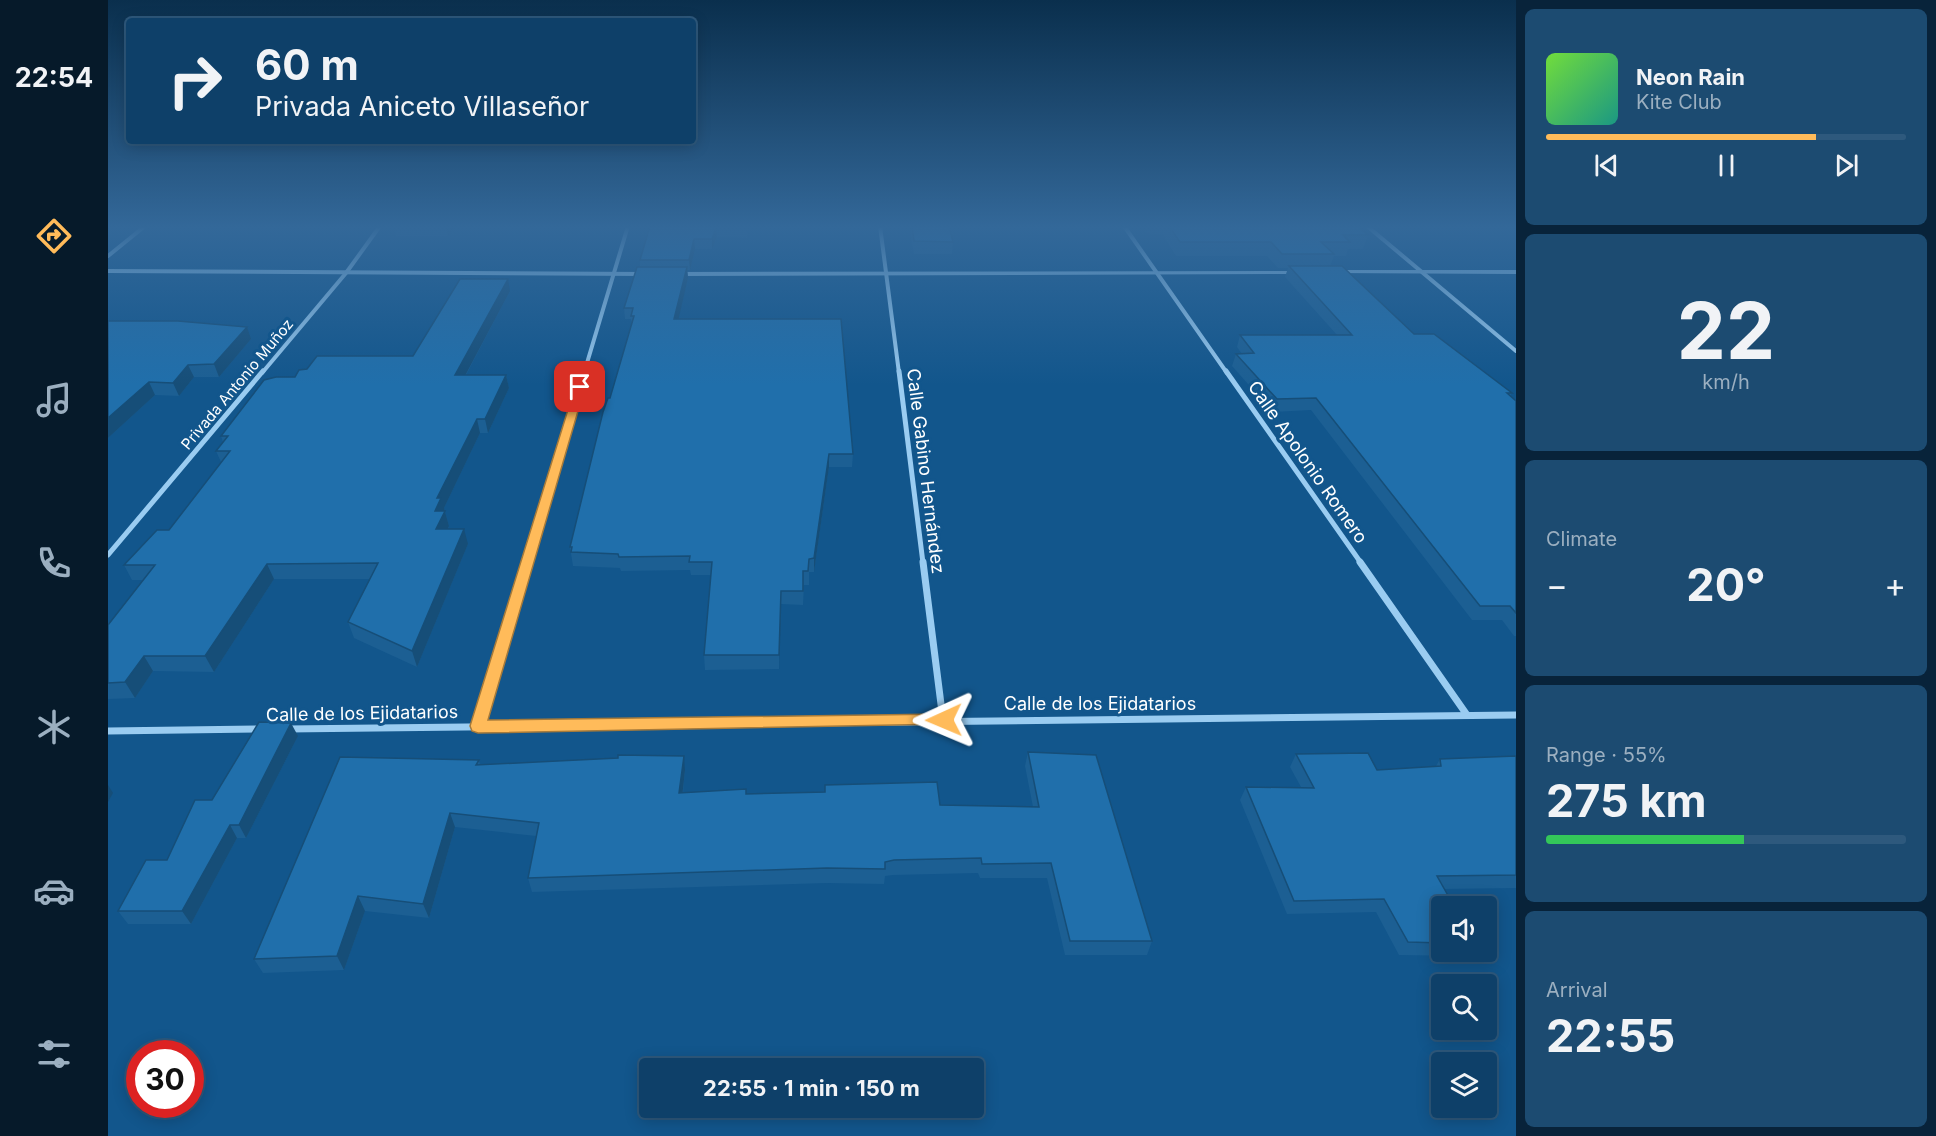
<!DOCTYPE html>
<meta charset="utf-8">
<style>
:root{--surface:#0e4069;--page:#1c4b71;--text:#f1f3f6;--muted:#9bafc0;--line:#2e597d;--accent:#ffbb5a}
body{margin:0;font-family:Inter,sans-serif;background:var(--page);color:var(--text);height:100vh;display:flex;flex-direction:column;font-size:22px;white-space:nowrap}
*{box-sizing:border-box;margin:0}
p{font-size:20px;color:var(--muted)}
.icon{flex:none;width:33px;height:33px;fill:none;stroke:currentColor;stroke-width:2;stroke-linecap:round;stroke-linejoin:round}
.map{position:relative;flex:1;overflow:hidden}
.panel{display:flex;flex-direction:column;gap:9px;padding:9px;background:#08233a;width:420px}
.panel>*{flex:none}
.hud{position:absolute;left:18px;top:18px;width:570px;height:126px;border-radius:6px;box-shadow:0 3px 15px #0003,0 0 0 2px var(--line);background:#0e4069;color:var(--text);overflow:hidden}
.tools{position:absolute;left:1323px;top:896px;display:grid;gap:12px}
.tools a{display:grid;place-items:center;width:66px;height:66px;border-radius:6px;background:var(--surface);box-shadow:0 3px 15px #0003,0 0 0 2px var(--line);font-size:30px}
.speed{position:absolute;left:18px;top:1040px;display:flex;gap:12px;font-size:30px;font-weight:700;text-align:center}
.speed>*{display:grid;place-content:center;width:78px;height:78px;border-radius:50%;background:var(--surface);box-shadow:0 3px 15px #0003,0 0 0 2px var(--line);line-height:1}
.speed .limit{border:9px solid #d22;background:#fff;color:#111}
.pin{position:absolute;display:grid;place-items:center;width:51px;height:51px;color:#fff;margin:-26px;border-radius:12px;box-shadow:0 3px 9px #0006}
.me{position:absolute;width:66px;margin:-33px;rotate:269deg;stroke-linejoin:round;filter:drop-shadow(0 0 4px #0008)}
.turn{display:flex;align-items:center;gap:21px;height:126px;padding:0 30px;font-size:27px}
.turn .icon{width:78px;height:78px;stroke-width:2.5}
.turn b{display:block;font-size:42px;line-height:51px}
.big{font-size:45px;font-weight:700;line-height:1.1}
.panel .widget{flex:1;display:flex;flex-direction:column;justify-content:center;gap:9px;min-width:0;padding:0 21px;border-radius:9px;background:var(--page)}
.panel .dial{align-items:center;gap:0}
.dial b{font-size:78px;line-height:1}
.song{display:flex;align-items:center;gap:18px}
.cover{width:72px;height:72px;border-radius:9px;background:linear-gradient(135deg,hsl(100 70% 55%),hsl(170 70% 35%))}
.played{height:6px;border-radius:3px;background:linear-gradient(90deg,var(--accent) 75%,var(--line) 75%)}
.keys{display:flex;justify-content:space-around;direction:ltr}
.heat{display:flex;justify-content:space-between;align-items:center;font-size:33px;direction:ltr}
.charge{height:9px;border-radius:4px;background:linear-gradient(90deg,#34c759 55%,var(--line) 0)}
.trip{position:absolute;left:531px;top:1058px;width:345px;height:60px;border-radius:6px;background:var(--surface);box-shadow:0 3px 15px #0003,0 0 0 2px var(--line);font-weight:700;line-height:60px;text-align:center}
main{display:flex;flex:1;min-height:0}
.tab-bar{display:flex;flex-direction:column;width:108px;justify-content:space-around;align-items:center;background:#061a2a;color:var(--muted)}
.tab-bar .icon{width:42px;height:42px}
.tab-bar .active{color:var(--accent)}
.tab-bar b{font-size:27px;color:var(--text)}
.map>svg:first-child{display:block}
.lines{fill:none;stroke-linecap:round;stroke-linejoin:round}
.minor-far2{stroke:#9accf1;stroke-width:4}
.minor-far1{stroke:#9accf1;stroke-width:5}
.minor{stroke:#9accf1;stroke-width:7}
.tertiary{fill:#9accf1;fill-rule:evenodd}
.wall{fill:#1c5f93}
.shaded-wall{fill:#164e78}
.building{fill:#206fab;stroke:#164e78;stroke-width:1.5}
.route{fill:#ffbb5a;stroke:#a67a3a;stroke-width:1.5}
.labels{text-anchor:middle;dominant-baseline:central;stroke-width:6;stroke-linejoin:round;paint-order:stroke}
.far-street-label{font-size:15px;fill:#fff;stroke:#12568c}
.street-label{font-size:18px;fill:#fff;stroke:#12568c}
</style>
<main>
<nav class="tab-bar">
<b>22:54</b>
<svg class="icon active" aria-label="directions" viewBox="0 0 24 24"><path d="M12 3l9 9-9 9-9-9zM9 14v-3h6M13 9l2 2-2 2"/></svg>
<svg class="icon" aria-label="music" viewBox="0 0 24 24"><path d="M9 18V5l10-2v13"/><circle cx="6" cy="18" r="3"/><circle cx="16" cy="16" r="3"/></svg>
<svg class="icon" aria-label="phone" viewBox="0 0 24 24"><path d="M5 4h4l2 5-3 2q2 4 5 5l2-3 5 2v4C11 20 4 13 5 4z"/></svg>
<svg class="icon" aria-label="climate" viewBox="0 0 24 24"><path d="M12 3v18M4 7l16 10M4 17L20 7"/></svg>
<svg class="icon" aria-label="car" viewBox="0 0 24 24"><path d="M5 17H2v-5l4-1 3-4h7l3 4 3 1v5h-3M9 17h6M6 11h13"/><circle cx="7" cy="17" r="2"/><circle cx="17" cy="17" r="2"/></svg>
<svg class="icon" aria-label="filters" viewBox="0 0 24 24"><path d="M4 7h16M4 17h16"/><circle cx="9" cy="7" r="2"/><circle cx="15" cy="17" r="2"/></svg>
</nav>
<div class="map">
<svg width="1408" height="1136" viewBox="0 0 1408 1136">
<rect width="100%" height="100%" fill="#12568c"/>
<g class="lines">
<!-- minor-far2 -->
<g class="minor-far2">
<path d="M 772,226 L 791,373"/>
<path d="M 1016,226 L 1119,373"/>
<path d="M 1259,226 L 1408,351"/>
<path d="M 0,256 L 37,226"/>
<path d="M 154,373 L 238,273 L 272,226"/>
<path d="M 476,373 L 520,226"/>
</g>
<!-- minor-far1 -->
<g class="minor-far1">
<path d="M 791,371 L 815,563"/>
<path d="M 1118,371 L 1253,563"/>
<path d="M 0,555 L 155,371"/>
<path d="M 419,563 L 476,371"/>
</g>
<!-- minor -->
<g class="minor">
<path d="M 815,562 L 835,720"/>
<path d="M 1252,562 L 1359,715"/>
<path d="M 370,726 L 419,562"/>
<path d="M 179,729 L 1408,715"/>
<path d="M 0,731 L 153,729"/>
</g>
<!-- tertiary -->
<g class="tertiary">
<path d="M 0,269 L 540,272 L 543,274 L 540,276 L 0,273 Z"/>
<path d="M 1227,270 L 1408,270 L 1408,274 L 1225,273 L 1224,272 Z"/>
<path d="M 1191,271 L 1194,273 L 1193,274 L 567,276 L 564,274 L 567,272 Z"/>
</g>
</g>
<!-- wall -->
<g class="wall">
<path d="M 285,226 L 347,226 L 340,236 L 288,236 Z"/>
<path d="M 542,226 L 640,226 L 639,238 L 609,237 L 604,249 L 587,249 L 582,270 L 579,270 L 580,278 L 570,319 L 745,454 L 744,467 L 721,467 L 706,572 L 701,572 L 701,585 L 696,585 L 695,605 L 673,604 L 671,669 L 597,670 L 596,655 L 603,575 L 583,575 L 582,570 L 513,571 L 512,568 L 465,566 L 462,547 L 502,398 L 524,325 L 523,319 L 517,319 L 516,308 L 532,267 L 532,260 Z"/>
<path d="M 801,226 L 841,226 L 845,242 L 844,254 L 806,254 Z"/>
<path d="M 1034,226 L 1249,226 L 1260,235 L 1255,249 L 1240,249 L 1238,256 L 1226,256 L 1222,266 L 1306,334 L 1404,393 L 1402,396 L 1408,401 L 1408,636 L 1406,636 L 1394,620 L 1364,620 L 1203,410 L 1165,412 L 1124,366 L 1128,354 L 1134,354 L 1129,347 L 1132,335 L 1229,335 L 1177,277 L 1180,268 L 1170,268 L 1159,256 L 1068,256 L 1055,235 L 1038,233 Z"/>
<path d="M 402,291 L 358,375 L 398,375 L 401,388 L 380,433 L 372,433 L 336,508 L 341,526 L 340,529 L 360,544 L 309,667 L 246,638 L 240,622 L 262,579 L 166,579 L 106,672 L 45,671 L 27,698 L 0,699 L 0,625 L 35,580 L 24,580 L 16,565 L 61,530 L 113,462 L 108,451 L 115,442 L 113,436 L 187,377 L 305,356 Z"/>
<path d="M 0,321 L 143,339 L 111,377 L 86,377 L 71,396 L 47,395 L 0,438 Z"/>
<path d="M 190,736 L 138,838 L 129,838 L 83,924 L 20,924 L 10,911 L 59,860 L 104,800 Z"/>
<path d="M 920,752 L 1044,941 L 1039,955 L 957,955 L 939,878 L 872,878 L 870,873 L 785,875 L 777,876 L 776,884 L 719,883 L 424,892 L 420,878 L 428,836 L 347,827 L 321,918 L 257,911 L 236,970 L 155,973 L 146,959 L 371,760 L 372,765 L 577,770 L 575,793 L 638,794 L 832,805 L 925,807 L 917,766 Z"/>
<path d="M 1188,754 L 1269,770 L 1328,766 L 1332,759 L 1408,756 L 1408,888 L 1336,889 L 1334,906 L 1334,951 L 1361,951 L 1357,956 L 1291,955 L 1268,912 L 1179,914 L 1132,800 L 1138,787 L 1193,787 L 1182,767 Z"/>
</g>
<!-- shaded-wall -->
<g class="shaded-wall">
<path d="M 338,226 L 347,226 L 340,236 Z"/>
<path d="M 608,227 L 609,237 L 604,249 L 604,239 Z"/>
<path d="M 586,239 L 587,249 L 582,270 L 581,260 Z"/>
<path d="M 579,267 L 580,278 L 568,330 L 566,319 Z"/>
<path d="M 400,279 L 402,291 L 350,389 L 347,375 Z"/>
<path d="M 139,327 L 143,339 L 111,377 L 106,364 Z"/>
<path d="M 80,365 L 86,377 L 71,396 L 65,383 Z"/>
<path d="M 398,375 L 401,388 L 380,433 L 377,419 Z"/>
<path d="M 41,382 L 47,395 L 0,438 L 0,418 Z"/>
<path d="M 369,419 L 372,433 L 336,508 L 341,526 L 333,544 L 328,529 L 327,511 L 329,498 Z"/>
<path d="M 721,454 L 721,467 L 706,572 L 706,558 Z"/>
<path d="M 356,529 L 360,544 L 309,667 L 304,651 Z"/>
<path d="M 159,564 L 166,579 L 106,672 L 97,656 Z"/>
<path d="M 673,591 L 673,604 L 671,669 L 671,655 Z"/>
<path d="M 36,656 L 45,671 L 27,698 L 17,682 Z"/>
<path d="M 183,723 L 190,736 L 138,838 L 131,825 Z"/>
<path d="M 576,756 L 577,770 L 573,807 L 571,793 Z"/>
<path d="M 0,785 L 5,793 L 0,802 Z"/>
<path d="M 342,813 L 347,827 L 321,918 L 315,904 Z"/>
<path d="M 122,825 L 129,838 L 83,924 L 74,911 Z"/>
<path d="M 250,896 L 257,911 L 236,970 L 229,956 Z"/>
</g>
<!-- building -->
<g class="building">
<path d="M 542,226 L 639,226 L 639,228 L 608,227 L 604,239 L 586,239 L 581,260 L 532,260 Z"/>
<path d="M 804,226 L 841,226 L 845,242 L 806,241 Z"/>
<path d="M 1061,226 L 1249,226 L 1260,235 L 1235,235 L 1242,242 L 1213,242 L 1226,254 L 1174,254 L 1163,242 L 1072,242 Z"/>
<path d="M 1181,266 L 1234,266 L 1306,334 L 1326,334 L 1404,393 L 1399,393 L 1408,401 L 1408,613 L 1402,606 L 1372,606 L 1208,398 L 1169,399 L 1128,354 L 1146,353 L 1132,335 L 1244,335 Z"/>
<path d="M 529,267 L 579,267 L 566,319 L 733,319 L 745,454 L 721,454 L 706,558 L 701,559 L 700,571 L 695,571 L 695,591 L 673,591 L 671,655 L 596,655 L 604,562 L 581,562 L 582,556 L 511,557 L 510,554 L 463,552 L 464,547 L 462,547 L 495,412 L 500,398 L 502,398 L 526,316 L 523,316 L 525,308 L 516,308 Z"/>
<path d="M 352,279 L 400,279 L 347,375 L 398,375 L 377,419 L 369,419 L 329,498 L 333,498 L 327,511 L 337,511 L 328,529 L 356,529 L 304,651 L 240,622 L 270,563 L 159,564 L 97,656 L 36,656 L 17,682 L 0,683 L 0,625 L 47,565 L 16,565 L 49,530 L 61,530 L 122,451 L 108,451 L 120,436 L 113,436 L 156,380 L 168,377 L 187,377 L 191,370 L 199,369 L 209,356 L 305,356 Z"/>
<path d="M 0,321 L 70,321 L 139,327 L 106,364 L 80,365 L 65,383 L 41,382 L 0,418 Z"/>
<path d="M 151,722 L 183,723 L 131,825 L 122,825 L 74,911 L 10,911 L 38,860 L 59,860 L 87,800 L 104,800 Z"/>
<path d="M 920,752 L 988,755 L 1044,941 L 962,941 L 943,863 L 874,864 L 873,858 L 786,860 L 777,862 L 777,869 L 719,868 L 420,878 L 431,823 L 342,813 L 315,904 L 250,896 L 229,956 L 146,959 L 232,757 L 371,760 L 368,765 L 510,758 L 510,755 L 576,756 L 571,793 L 638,789 L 638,794 L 717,792 L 717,785 L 829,782 L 832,805 L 931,807 Z"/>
<path d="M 1260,753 L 1269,770 L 1333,766 L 1332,759 L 1408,756 L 1408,875 L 1329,876 L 1346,906 L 1334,906 L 1334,943 L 1300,942 L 1276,899 L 1186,901 L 1138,787 L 1206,788 L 1188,754 Z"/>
</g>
<!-- sky -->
<linearGradient id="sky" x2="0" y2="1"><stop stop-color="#0a2f4d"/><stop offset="0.59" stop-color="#336899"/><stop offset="1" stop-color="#336899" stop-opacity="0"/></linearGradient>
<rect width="1408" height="385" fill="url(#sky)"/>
<!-- route -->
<path class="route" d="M 472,384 L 477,387 L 380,720 L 836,714 L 841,715 L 844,720 L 841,724 L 370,733 L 364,731 L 362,726 L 467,387 Z"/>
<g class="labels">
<!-- far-street labels -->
<g class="far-street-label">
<text transform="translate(129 384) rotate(-50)">Privada Antonio Muñoz</text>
</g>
<!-- street labels -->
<g class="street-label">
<text transform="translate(1200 462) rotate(55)">Calle Apolonio Romero</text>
<text transform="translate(818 471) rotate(83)">Calle Gabino Hernández</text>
<text x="992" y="703">Calle de los Ejidatarios</text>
<text transform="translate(254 713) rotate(-1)">Calle de los Ejidatarios</text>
</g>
</g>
</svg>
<div class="tools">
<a><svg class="icon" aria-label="sound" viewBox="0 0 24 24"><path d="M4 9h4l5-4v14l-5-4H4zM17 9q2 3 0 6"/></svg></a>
<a><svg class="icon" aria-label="search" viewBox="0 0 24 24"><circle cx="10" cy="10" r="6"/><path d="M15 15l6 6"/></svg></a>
<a><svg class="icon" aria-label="layers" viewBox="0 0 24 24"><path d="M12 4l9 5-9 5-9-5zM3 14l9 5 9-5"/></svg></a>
</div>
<div class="speed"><div class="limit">30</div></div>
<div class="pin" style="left:472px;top:387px;background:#d93025"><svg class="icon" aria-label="arrive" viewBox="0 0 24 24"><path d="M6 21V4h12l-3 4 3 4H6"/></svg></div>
<svg class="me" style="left:836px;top:720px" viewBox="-20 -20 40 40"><path d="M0-17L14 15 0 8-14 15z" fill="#ffbb5a" stroke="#fff" stroke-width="4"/></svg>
<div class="trip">22:55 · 1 min · 150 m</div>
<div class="hud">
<div class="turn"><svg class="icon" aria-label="right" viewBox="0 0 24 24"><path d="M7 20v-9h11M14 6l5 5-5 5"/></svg><div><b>60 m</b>Privada Aniceto Villaseñor</div></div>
</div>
</div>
<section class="panel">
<div class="widget">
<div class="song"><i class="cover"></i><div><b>Neon Rain</b><p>Kite Club</p></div></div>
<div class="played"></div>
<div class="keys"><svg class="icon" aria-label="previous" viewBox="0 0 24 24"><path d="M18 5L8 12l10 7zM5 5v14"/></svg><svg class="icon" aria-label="pause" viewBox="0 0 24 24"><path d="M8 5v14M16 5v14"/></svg><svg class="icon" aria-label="next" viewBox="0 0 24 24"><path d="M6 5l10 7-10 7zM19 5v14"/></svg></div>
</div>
<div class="widget dial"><b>22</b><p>km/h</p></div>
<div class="widget"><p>Climate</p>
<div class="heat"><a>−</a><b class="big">20°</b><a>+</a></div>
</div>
<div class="widget"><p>Range · 55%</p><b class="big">275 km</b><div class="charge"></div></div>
<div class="widget"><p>Arrival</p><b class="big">22:55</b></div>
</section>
</main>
